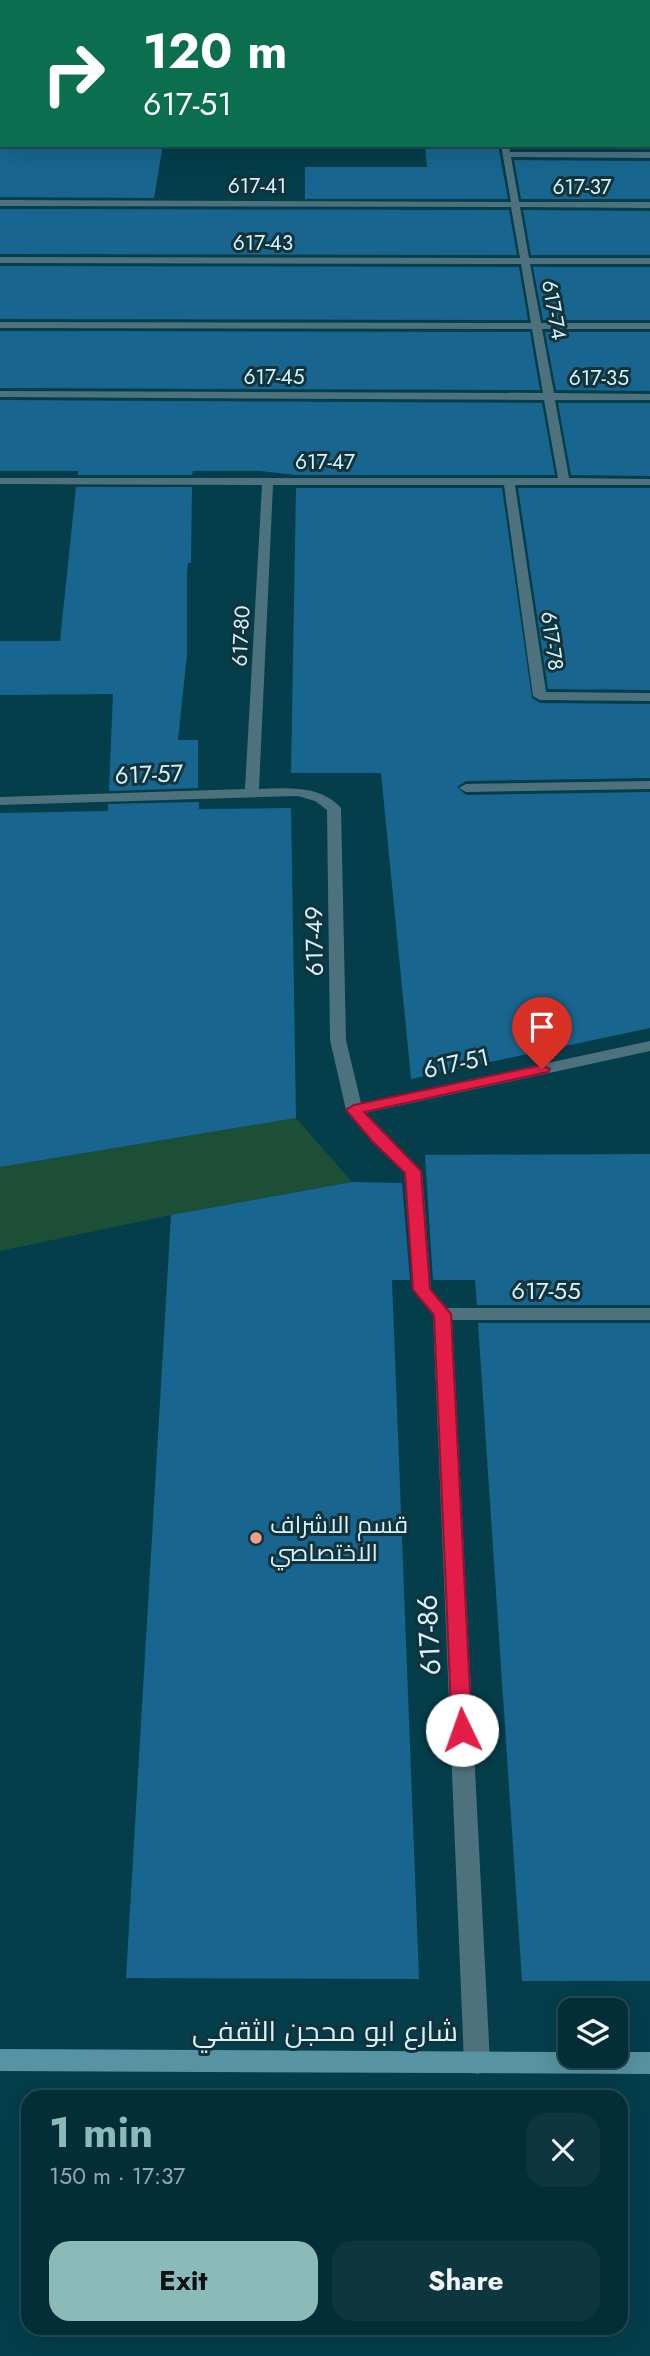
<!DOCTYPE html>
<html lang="en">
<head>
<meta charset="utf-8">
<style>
	:root { --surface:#032e38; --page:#0d3640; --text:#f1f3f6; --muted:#97a8ae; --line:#244a53; --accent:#8bbbb9 }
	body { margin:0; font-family:Jost,Cairo,sans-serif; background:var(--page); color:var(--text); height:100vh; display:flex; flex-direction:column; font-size:26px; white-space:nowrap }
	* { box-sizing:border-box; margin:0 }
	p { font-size:23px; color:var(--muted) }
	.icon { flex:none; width:38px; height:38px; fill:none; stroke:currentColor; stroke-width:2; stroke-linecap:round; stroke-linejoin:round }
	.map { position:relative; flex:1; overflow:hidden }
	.details { position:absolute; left:21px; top:2090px; width:607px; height:245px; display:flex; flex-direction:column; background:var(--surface); border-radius:21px; box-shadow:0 7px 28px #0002,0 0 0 2px var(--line) }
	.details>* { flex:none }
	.hud { position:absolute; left:0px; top:0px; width:651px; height:147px; box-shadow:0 7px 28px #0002,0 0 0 2px var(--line); background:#0b6e4f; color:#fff; overflow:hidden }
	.controls { position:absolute; left:558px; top:1998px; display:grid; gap:14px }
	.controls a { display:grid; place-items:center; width:70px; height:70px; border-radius:14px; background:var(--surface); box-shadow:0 7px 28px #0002,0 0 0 2px var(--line); font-size:35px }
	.pin { position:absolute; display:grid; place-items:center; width:60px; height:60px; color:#fff; margin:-72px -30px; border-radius:50% 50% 50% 0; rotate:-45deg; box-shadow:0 0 7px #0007 }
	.pin .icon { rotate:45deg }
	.me { position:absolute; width:77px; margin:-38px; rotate:357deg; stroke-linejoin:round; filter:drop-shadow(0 0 5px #0008) }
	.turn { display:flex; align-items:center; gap:24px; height:147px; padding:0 28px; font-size:32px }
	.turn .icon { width:91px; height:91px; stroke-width:2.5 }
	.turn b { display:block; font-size:49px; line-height:60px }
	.round { display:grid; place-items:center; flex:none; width:74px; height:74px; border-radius:21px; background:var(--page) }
	.overview { display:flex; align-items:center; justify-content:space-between; height:119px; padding:0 28px }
	h1 { font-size:42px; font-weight:700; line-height:52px; color:var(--accent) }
	.cta { display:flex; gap:14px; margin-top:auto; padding:14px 28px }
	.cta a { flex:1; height:80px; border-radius:21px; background:var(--accent); color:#111; font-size:28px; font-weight:700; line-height:80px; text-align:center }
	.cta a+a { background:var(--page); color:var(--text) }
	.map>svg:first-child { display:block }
	.green { fill:#1d4f36 }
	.building { fill:#18668f }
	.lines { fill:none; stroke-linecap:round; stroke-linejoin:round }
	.street { fill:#4e727d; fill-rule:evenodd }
	.secondary { fill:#5793a3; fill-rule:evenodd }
	.primary { fill:#5dabc1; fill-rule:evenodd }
	.route { fill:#e11d48; stroke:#92132f; stroke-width:2 }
	.poi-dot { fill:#f39f84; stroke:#13323a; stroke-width:2.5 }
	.labels { text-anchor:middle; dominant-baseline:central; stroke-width:6; stroke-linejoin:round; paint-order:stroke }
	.far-street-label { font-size:21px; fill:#d1f4ff; stroke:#13323a }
	.street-label { font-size:24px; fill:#d1f4ff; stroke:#13323a }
	.poi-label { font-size:24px; fill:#d1f4ff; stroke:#13323a; text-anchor:start }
	.near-street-label { font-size:28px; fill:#d1f4ff; stroke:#13323a }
</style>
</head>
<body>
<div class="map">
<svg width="650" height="2356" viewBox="0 0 650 2356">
	<rect width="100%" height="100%" fill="#043e4b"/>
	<!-- green -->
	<path class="green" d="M296,1118L352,1182L171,1215L0,1251V1167Z"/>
	<!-- building -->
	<path class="building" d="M0,145H163L154,198L0,197Z
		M425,145H498L508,199H305V167H427Z
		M512,145H650V149H512Z
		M514,160L650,161V199H521Z
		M0,209L509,210L517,255L0,254Z
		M523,210L650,211V255H531Z
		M0,266L519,267L528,320L0,319Z
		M533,267H650V320H543Z
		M0,331L530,332L540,390L0,388Z
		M545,332H650V391L556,390Z
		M0,400L542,403L555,475H296L260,471H193L192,475H78V471H0Z
		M558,403H650V476L571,475Z
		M76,487H192L191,563H188L187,573V654L178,740H198V788L109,791L113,694L0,695V641H60Z
		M296,488H502L532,698L540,703L650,704V778L466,781L457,787L466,795L650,792V1028L411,1079L381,773H291Z
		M518,488H650V690L548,689Z
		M199,802V809L291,808L296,1118L0,1167V813L108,811V804Z
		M650,1154V1305H477L475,1280H433L425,1155Z
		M352,1182L402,1183L410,1280H392L419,1979L126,1978L171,1215Z
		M478,1323H650V1981H522Z"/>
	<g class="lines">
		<!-- street -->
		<path class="street" d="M649,67H650V71H649Z
			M649,108H650V112H649Z
			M501,145H509L510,152H650V158L511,157L519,202H650V208L520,207L529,258H650V264H530L541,323H650V329H542L554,393L650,394V400H555L569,478L650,479V485H515L546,692L650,693V701L540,700L533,696L504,485H273L259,789C288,788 320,785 341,808L346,1040L361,1103L650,1041V1051L365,1113L422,1171L431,1289L447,1308H650V1320H452L490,2063L486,2071L477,2074L468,2071L464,2063L433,1315L413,1290L404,1172L371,1141L346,1110L330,1040L327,810L315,801L298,796L0,805V797L245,789L262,485L0,484V478H558L544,400L0,397V391L543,393L532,329L0,328V322L531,323L521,264L0,263V257L520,258L511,207L0,206V200L511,202Z
			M650,781V789L466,792L459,788L466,784Z"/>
		<!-- secondary -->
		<path class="secondary" d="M0,2049L570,2052V2056H616V2052H650V2074L0,2071Z"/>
		<!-- primary -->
		<path class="primary" d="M495,0H650V3L497,2Z
			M0,9H2V13H0Z"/>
	</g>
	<!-- route -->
	<path class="route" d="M542,1065L550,1069L548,1072L364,1112L421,1171L430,1289L451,1314L472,1730L469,1736L462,1738L455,1736L452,1730L434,1315L413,1290L405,1173L372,1141L346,1110L354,1105Z"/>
	<!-- markers -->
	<circle class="poi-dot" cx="256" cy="1538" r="7"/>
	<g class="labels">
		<!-- far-street labels -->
		<g class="far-street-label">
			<text x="257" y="186">617-41</text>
			<text x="582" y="187">617-37</text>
			<text x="263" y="243">617-43</text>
			<text transform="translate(554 310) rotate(80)">617-74</text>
			<text x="274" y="377">617-45</text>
			<text x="599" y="378">617-35</text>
			<text x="325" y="462">617-47</text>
			<text transform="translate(241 636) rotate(-87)">617-80</text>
			<text transform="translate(552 641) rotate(82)">617-78</text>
		</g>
		<!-- street labels -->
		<g class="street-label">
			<text transform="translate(149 774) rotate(-2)">617-57</text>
			<text transform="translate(314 941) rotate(-91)">617-49</text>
			<text transform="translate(456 1063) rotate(-12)">617-51</text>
			<text x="546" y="1290">617-55</text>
		</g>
		<!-- poi labels -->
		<g class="poi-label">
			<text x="270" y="1524">قسم الاشراف<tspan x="270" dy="28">الاختصاصي</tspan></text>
		</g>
		<!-- near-street labels -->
		<g class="near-street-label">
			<text transform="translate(429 1635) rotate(-93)">617-86</text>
			<text x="325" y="2031">شارع ابو محجن الثقفي</text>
		</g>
	</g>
</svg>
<div class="controls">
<a><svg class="icon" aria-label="layers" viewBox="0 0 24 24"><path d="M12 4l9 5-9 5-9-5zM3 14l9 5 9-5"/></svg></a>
</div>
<div class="pin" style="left:542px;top:1069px;background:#d93025"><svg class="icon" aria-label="arrive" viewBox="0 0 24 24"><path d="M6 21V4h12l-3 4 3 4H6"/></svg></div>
<svg class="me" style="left:462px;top:1730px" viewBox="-20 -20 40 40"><circle r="19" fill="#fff"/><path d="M0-13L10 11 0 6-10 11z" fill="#e11d48"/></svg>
<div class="hud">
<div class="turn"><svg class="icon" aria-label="right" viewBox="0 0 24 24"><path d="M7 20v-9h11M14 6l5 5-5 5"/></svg><div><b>120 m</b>617-51</div></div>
</div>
<section class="details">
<div class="overview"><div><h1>1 min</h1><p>150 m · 17:37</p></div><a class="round"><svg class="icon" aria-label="close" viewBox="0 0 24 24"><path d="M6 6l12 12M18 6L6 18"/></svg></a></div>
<div class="cta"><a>Exit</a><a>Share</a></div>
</section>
</div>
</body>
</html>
